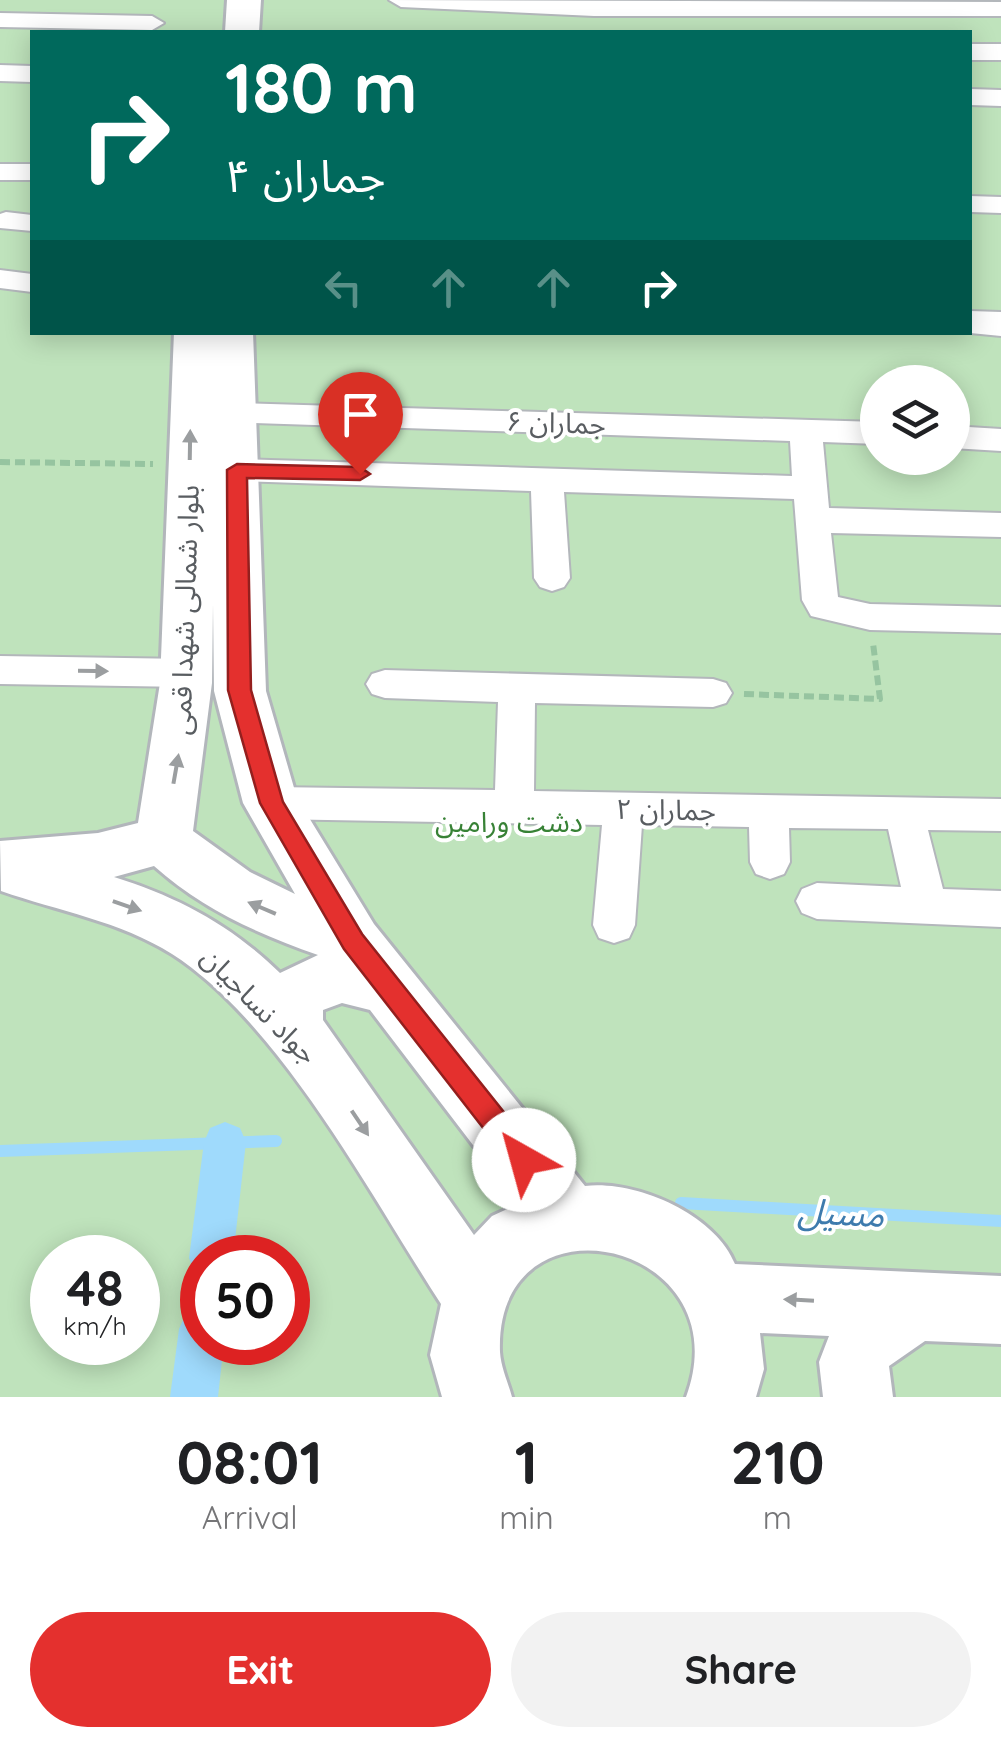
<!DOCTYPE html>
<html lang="en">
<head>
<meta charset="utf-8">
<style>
	:root { --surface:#fff; --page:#f2f2f2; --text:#202124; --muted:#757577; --accent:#e4302e }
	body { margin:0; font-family:Quicksand,"Noto Sans Arabic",sans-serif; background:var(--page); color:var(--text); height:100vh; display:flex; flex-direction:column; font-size:38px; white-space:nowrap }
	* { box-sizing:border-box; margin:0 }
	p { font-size:32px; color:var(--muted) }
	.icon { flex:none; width:55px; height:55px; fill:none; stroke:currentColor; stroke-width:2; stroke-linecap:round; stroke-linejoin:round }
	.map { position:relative; height:1397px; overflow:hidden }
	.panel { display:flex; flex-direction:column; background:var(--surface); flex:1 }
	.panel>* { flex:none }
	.guide { position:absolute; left:30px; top:30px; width:942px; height:305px; border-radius:0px; box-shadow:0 5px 25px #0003; background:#00695c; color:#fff; overflow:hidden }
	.tools { position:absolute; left:860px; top:365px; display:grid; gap:20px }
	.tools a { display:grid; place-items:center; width:110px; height:110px; border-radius:50%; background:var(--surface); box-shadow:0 5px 25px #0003; font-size:50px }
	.speed { position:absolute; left:30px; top:1235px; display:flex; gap:20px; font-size:50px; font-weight:700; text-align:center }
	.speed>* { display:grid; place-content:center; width:130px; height:130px; border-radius:50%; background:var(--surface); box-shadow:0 5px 25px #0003; line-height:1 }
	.speed small { font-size:25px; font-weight:400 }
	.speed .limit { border:15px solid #d22; background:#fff; color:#111 }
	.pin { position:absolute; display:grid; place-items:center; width:85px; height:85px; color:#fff; margin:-102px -42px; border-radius:50% 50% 50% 0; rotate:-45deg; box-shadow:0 0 10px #0007 }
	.pin .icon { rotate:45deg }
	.me { position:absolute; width:110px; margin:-55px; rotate:322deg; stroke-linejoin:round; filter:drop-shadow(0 0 8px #0008) }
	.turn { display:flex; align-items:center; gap:35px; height:210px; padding:0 30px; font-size:45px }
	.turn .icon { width:130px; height:130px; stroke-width:2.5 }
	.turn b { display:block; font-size:70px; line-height:85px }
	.lanes { display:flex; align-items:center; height:95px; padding:0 30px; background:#0003; justify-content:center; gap:50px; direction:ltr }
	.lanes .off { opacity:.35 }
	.eta { display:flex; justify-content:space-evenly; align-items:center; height:170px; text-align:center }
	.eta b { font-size:60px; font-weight:800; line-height:70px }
	.button { display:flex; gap:20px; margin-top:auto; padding:20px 30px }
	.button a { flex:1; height:115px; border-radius:60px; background:var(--accent); color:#fff; font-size:40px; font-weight:800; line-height:115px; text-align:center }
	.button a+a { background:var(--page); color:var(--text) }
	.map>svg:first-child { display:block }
	.green { fill:#bfe3bc; fill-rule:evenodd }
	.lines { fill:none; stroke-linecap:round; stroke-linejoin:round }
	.stream { stroke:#9fdafc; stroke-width:12 }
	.canal { fill:#9fdafc; fill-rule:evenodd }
	.minor-casing { stroke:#b3b7bb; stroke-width:4 }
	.tertiary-casing { stroke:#b3b7bb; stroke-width:4 }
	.secondary-casing { stroke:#b2b6bb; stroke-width:6 }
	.path { stroke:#96c4a0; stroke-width:6; stroke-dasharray:10 5; stroke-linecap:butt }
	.minor { fill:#fff; fill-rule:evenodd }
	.tertiary { fill:#fff; fill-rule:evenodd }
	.secondary { fill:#fff; fill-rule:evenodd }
	.oneway { fill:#9b9ea0 }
	.route { fill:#e4302e; stroke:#941f1e; stroke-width:2.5 }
	.labels { text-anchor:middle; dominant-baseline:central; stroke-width:8; stroke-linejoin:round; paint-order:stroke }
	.street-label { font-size:28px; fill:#595d61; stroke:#fff }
	.park-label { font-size:28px; fill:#388236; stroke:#fff }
	.near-water-label { font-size:35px; font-style:italic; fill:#3e7bad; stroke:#fff }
</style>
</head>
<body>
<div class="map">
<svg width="1001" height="1397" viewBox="0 0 1001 1397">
	<rect width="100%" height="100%" fill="#ece8e0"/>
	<!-- green -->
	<path class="green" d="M0,0H1001V1397H0ZM32,32H970V332H32ZM878,382H952V458H878ZM52,1258H138V1342H52ZM202,1258H288V1342H202Z"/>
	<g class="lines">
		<!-- stream -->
		<path class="stream" d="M0,1151L276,1141
			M681,1203L1001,1221"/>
		<!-- canal -->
		<path class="canal" d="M225,1122L240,1128L246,1142L233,1258H202V1277L195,1274L189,1258L204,1142L210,1128Z
			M202,1306V1342H224L218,1397H170L179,1329L186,1313Z"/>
		<defs>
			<path id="minor" d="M389,0L1001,2V16H594L401,7Z
				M0,13L152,16L164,23L152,30L0,27Z
				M970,44H1001V60H970Z
				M0,65L32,66V82L0,81Z
				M970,89L1001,90V106L970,105Z
				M0,164H32V180H0Z
				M970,196L1001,197V213L970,212Z
				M6,212L32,215V231L0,228V214Z
				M0,270L32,274V292L0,288Z
				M234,403L878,422V444L823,442L829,508L1001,513V537L831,533L838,597L870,604L1001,607V633L870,630L811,616L802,600L794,499L564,492L570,578L564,587L552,591L540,587L534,578L531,491L237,481L225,478L220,470L225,462L237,459L792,476L790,441L223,422L218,414L223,406Z
				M952,426L1001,429V451L952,448Z
				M0,656L187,659L200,663L206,673L200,683L187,687L0,684Z
				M385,670L713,679L726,683L732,693L726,703L713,707L535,703L534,791L1001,799V831L928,830L943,889L1001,891V927L817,919L802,913L796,901L802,889L817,883L901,887L888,829L789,828L790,862L784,874L770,879L756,874L750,862L749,827L642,825L635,925L629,938L614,943L599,938L593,925L602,825L271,819L257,814L251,803L257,792L271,787L495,790L498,702L385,698L372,694L366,684L372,674Z"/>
			<path id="tertiary" d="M970,311L1001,312V336L960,332H970Z"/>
			<path id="secondary" d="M227,0H261L259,32H225Z
				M174,332H253L266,691L297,798L374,924L585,1186C636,1180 715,1214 735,1264L1001,1276V1344L925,1341L889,1366L893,1397H823L819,1362L829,1336L760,1333L764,1369L756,1397H686C744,1240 494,1186 500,1352C501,1368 508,1382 512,1397H442L430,1355L441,1304C371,1196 280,1023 172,954C120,921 58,911 1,891L0,841L98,833L138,823L160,683ZM213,604L214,691L243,803L295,894L250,872L193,831L212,683ZM154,866C202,909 258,934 318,955L280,973C231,925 178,897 114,877ZM342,1003L370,1010L518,1204L492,1216L474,1235L323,1020V1010Z"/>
		</defs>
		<!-- minor casing -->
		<use href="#minor" class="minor-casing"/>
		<!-- tertiary casing -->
		<use href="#tertiary" class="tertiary-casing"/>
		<!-- secondary casing -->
		<use href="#secondary" class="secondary-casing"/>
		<!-- path -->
		<path class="path" d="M0,462L153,464
			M744,694L880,699L873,643"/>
		<!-- minor -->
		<use href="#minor" class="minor"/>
		<!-- tertiary -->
		<use href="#tertiary" class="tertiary"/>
		<!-- secondary -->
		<use href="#secondary" class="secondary"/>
	</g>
	<!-- one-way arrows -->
	<defs><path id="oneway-solid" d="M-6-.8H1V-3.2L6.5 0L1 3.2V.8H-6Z" transform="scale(2.5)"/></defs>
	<g class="oneway">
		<use href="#oneway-solid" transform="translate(190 445) rotate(-89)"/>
		<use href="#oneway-solid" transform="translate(93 671) rotate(1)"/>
		<use href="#oneway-solid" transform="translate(176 769) rotate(-80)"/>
		<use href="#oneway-solid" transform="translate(127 906) rotate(19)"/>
		<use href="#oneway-solid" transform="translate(262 908) rotate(-157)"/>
		<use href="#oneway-solid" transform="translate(360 1123) rotate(56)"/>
		<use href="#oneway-solid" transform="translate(799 1300) rotate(-177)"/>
	</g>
	<!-- route -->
	<path class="route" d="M237,464L360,467L370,474L360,480L247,478L251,690L283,802L362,934L534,1150L538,1160L534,1169L524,1173L515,1169L344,949L260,803L228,690L227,470Z"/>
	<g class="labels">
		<!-- street labels -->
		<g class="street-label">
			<text transform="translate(556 422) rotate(2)">جماران ۶</text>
			<text transform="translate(184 610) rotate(-88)">بلوار شمالی شهدا قمی</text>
			<text transform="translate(666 809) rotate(1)">جماران ۲</text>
			<text transform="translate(260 1005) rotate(45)">جواد نساجیان</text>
		</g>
		<!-- park labels -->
		<g class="park-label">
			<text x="509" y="821">دشت ورامین</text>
		</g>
		<!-- near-water labels -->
		<g class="near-water-label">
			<text transform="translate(841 1212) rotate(3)">مسیل</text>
		</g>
	</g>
</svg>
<div class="tools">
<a><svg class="icon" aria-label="layers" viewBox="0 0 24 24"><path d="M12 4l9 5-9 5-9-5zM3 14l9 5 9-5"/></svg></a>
</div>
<div class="speed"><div>48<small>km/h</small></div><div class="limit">50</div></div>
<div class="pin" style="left:360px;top:474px;background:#d93025"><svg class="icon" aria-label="arrive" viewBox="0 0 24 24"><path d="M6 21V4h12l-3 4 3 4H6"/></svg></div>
<svg class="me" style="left:524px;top:1160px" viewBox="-20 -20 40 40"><circle r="19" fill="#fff"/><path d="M0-13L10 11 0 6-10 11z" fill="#e4302e"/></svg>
<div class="guide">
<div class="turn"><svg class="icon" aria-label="right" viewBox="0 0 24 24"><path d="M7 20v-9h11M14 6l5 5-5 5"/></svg><div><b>180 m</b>جماران ۴</div></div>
<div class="lanes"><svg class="icon off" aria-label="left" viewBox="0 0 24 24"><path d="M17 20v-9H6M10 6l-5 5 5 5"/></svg><svg class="icon off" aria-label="ahead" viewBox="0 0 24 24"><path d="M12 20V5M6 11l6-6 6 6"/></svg><svg class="icon off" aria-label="ahead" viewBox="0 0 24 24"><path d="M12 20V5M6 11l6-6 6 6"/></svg><svg class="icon" aria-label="right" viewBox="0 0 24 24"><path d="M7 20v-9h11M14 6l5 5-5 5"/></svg></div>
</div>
</div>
<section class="panel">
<div class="eta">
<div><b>08:01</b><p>Arrival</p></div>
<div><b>1</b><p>min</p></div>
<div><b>210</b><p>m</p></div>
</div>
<div class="button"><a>Exit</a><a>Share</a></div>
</section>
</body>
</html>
